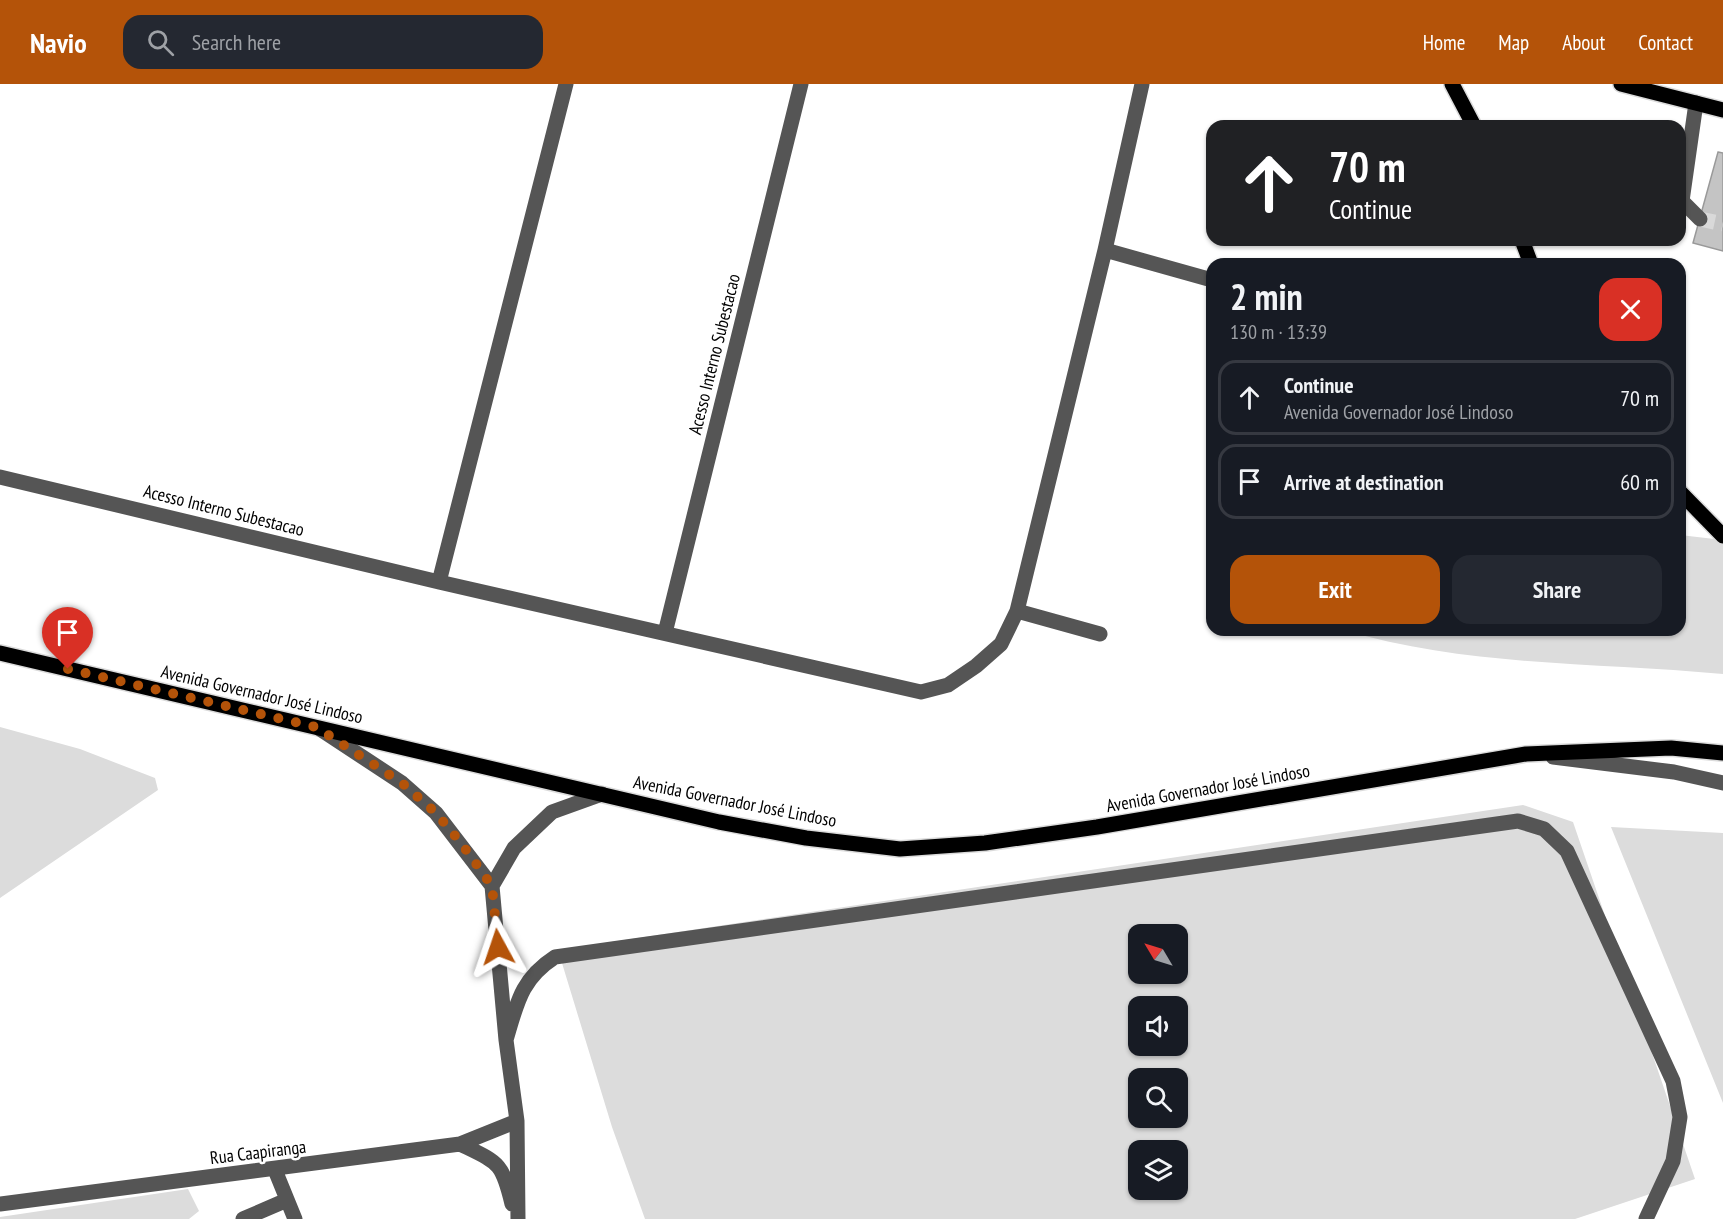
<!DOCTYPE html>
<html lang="en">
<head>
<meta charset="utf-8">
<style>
	:root { --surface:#171b24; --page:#242831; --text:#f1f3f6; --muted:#9ea1a6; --line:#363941; --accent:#b45309 }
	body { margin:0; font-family:"PT Sans Narrow",sans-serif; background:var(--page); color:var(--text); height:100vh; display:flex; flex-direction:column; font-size:22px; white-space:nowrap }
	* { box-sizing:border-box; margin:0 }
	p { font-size:20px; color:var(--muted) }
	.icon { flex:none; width:33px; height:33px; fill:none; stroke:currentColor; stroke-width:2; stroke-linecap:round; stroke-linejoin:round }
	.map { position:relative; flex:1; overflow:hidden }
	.drawer { position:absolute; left:1206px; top:174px; width:480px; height:378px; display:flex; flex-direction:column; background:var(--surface); border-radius:18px; box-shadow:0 2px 4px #0004 }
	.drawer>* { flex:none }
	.top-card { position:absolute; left:1206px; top:36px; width:480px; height:126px; border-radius:18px; box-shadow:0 2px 4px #0004; background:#202124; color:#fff; overflow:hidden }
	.needle { width:39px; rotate:308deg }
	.tools { position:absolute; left:1128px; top:840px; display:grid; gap:12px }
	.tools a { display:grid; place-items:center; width:60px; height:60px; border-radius:12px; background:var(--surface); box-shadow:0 2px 4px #0004; font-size:30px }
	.pin { position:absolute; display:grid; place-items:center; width:51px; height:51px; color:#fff; margin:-62px -26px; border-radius:50% 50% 50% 0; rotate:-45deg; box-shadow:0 0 6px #0007 }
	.pin .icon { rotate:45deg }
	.me { position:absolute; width:66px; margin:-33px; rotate:355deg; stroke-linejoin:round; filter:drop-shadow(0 0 4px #0008) }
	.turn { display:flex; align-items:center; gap:21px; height:126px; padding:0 24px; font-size:27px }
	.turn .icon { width:78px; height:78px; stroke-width:2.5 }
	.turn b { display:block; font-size:42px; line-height:51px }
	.round { display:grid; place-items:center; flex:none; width:63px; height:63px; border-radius:18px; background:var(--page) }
	.overview { display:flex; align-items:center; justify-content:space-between; height:102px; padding:0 24px }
	h1 { font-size:36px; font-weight:700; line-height:45px }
	.cta { display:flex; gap:12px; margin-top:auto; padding:12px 24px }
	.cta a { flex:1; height:69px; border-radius:18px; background:var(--accent); color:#fff; font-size:24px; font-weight:700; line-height:69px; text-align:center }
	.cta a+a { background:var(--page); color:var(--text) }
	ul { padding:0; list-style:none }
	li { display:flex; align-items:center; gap:18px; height:75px; margin:0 12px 9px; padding:0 12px; border:3px solid var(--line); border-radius:18px }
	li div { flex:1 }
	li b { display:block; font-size:22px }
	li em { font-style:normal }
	header { display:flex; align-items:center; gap:36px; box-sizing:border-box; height:84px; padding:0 30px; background:var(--accent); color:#fff }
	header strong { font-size:28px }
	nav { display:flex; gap:33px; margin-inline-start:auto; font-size:21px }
	.search { width:420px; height:54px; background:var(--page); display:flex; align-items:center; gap:15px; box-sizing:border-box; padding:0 21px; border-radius:18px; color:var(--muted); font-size:22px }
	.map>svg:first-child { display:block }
	.green { fill:#dcdcdc; fill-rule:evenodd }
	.building { fill:#c4c4c4; stroke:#999; stroke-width:1.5 }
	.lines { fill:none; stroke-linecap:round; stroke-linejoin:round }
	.minor-tunnel { stroke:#d9d9d9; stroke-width:15; stroke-dasharray:15 8; stroke-linecap:butt }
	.major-casing { stroke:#dbdbdb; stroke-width:18 }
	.minor { stroke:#555; stroke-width:15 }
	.major { stroke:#000; stroke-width:15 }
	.route { stroke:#b45309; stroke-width:10; stroke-dasharray:0 18 }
	.labels { text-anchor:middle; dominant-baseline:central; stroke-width:5; stroke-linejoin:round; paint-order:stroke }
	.street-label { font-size:18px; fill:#000; stroke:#fff }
</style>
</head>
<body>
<header>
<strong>Navio</strong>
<div class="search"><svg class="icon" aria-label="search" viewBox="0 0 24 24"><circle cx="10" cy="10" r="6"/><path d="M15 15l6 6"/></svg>Search here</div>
<nav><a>Home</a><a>Map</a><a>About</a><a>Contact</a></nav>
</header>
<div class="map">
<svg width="1723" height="1135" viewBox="0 0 1723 1135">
	<rect width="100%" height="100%" fill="#fff"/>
	<!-- green -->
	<path class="green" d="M1680,451L1723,456V590C1597,578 1467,583 1344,546H1680Z
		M0,643L80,665L155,694L158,706L0,814Z
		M1523,721L1573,738L1695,1095L1575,1135H645L612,1043L558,866ZM1138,850H1178V890H1138ZM1138,922H1178V962H1138ZM1138,994H1178V1034H1138ZM1138,1066H1178V1106H1138Z
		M1611,743L1723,749V1019Z
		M188,1105L199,1127L189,1135H0V1133Z"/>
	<!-- building -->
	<path class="building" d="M1718,68L1723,69V167L1693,159Z"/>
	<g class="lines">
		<!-- minor-tunnel -->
		<path class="minor-tunnel" d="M1700,135L1723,140"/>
		<defs>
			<path id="major" d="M1452,0L1474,42
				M1621,0L1723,26
				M1522,156L1531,180
				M1680,408L1723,452
				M0,569L719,738L806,754L900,765L985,759L1097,743L1526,670L1671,664L1723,669"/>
		</defs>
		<!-- major casing -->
		<use href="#major" class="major-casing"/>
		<!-- minor -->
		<path class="minor" d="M1696,19L1682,117L1700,135
			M1105,166L1212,196
			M0,393L439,498L921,608L948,601L976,582L1001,560L1017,527L1105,166L1142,0
			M439,498L566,0
			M1017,527L1100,550
			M665,549L801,0
			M320,645L402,699L436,729L492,802L506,956L517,1037L518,1135
			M1553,673L1674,688L1723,699
			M492,802L514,764L552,728L602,710
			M506,956C517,919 521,895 555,873L1518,737L1544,745L1567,767L1673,997L1680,1033L1673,1077L1646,1135
			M460,1060C499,1079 502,1078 512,1120
			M275,1086L295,1135
			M0,1120L460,1060L517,1037
			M243,1135L287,1116"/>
		<!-- major -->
		<use href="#major" class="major"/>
	</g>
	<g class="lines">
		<!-- route -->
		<path class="route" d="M68,585L316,643L402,699L436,729L461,759L492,802L498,863"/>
	</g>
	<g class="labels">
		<!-- street labels -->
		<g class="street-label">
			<text transform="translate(714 270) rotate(-76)">Acesso Interno Subestacao</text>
			<text transform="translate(224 426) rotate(14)">Acesso Interno Subestacao</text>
			<text transform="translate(262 610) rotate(13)">Avenida Governador José Lindoso</text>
			<text transform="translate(1208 704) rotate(-10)">Avenida Governador José Lindoso</text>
			<text transform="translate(735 717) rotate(11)">Avenida Governador José Lindoso</text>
			<text transform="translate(258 1068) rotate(-7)">Rua Caapiranga</text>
		</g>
	</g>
</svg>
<div class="tools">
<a><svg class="needle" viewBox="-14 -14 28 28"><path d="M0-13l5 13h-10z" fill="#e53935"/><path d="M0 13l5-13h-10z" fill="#9ea1a6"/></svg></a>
<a><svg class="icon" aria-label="sound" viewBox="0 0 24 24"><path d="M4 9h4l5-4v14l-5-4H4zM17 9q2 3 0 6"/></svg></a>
<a><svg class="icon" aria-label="search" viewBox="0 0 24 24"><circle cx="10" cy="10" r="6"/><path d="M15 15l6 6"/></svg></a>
<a><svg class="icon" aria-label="layers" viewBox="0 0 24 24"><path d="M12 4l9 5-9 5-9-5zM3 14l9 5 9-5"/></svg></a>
</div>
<div class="pin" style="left:68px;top:585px;background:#d93025"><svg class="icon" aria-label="arrive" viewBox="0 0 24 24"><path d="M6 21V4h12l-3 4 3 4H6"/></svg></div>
<svg class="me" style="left:498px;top:863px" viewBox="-20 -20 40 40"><path d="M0-17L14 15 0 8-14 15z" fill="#b45309" stroke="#fff" stroke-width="4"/></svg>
<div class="top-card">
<div class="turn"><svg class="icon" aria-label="ahead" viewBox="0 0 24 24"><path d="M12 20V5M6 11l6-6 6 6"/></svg><div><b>70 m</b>Continue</div></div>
</div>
<section class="drawer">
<div class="overview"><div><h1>2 min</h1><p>130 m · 13:39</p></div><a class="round" style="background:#d93025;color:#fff"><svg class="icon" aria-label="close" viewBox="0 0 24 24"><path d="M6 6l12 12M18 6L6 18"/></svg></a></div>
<ul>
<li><svg class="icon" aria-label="ahead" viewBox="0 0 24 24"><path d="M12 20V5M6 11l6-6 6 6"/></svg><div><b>Continue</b><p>Avenida Governador José Lindoso</p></div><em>70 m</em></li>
<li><svg class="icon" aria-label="arrive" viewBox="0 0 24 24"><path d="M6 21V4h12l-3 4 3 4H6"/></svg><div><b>Arrive at destination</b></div><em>60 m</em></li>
</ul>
<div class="cta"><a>Exit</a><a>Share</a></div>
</section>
</div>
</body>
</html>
